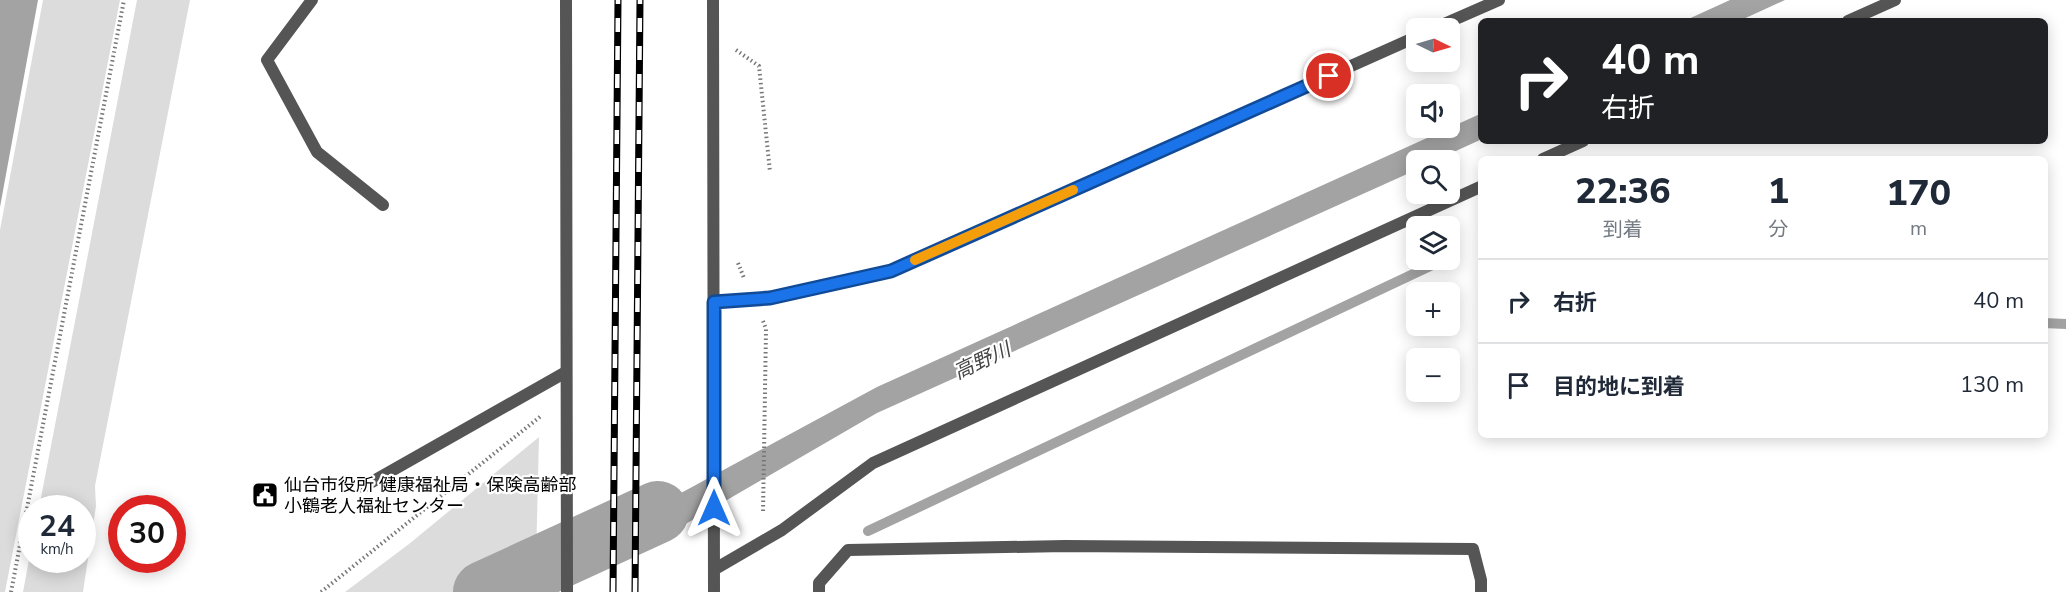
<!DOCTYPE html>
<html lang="ja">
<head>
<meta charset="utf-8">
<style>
	:root { --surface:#fff; --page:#f2f2f3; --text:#1f2937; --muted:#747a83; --line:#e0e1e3 }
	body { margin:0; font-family:"Nunito Sans","Noto Sans JP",sans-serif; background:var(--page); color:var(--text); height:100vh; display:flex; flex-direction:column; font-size:22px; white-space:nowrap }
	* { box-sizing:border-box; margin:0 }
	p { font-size:20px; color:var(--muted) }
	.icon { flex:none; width:33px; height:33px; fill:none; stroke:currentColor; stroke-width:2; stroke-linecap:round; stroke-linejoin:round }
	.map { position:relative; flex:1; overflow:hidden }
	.panel { position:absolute; left:1478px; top:156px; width:570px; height:282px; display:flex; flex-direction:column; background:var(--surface); border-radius:9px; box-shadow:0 3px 15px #0003 }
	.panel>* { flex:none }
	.top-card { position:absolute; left:1478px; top:18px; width:570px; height:126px; border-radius:9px; box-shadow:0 3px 15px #0003; background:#202124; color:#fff; overflow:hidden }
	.needle { width:39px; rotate:95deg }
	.controls { position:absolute; left:1406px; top:18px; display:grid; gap:12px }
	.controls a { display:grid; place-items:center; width:54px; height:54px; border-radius:9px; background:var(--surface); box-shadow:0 3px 15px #0003; font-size:30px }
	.speed { position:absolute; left:18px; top:495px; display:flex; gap:12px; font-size:30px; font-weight:700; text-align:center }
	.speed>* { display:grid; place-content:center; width:78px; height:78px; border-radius:50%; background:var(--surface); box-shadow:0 3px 15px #0003; line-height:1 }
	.speed small { font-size:15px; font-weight:400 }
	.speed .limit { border:9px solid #d22; background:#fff; color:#111 }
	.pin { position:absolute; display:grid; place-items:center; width:51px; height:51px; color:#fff; margin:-26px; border:3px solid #fff; border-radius:50%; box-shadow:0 2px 6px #0007 }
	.me { position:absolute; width:66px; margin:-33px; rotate:0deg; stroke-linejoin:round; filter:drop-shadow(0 0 4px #0008) }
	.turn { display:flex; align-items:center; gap:21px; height:126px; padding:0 24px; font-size:27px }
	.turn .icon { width:78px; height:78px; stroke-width:2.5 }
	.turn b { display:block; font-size:42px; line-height:51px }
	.eta { display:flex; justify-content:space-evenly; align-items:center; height:102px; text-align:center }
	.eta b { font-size:36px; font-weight:800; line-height:42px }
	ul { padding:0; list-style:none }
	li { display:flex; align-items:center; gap:18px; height:84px; padding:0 24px; border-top:2px solid var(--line) }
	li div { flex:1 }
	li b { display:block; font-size:22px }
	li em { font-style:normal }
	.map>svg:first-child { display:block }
	.green { fill:#dcdcdc }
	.water { fill:#a3a3a3 }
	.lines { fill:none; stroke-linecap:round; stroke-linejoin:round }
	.stream { stroke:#a3a3a3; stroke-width:10 }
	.river { stroke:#a3a3a3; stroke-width:62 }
	.path { stroke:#777; stroke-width:4; stroke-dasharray:1.5 3; stroke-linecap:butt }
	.service { stroke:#555; stroke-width:12 }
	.minor { stroke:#555; stroke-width:12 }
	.rail-casing { stroke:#000; stroke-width:7 }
	.rail { stroke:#fff; stroke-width:4.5; stroke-dasharray:14; stroke-linecap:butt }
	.route-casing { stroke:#114b97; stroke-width:15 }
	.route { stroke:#1a73e8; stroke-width:10 }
	.slow { stroke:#f59e0b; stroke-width:10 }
	.labels { text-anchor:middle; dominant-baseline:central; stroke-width:4.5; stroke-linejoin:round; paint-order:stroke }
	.poi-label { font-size:18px; fill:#000; stroke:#fff; text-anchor:start }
	.water-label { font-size:20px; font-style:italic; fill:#444; stroke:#fff }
</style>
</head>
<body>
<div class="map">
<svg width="2066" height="592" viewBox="0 0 2066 592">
	<rect width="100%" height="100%" fill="#fff"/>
	<!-- green -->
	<path class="green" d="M43,0H120L5,592H0V230Z
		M137,0H190L95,486L96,506L83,592H23L31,549L32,560H82V508H39Z
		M539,437L536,561L469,592H345L409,544Z"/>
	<!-- water -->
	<path class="water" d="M0,0H38L0,207Z
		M1730,0H1785L1739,21H1684Z
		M1480,114V140L1436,160H1416V170L877,413L639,551L558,592H498L877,387Z"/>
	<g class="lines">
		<!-- stream -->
		<path class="stream" d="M2044,323L2066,324
			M868,531L1443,260"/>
		<!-- river -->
		<path class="river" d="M484,592L658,512"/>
		<!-- path -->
		<path class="path" d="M736,50L759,66L770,172
			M738,263L744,278
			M763,321L766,329L763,513
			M11,592L124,0
			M321,592L541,416"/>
		<!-- service -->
		<path class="service" d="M312,0L267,60L317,152L383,205
			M363,487L566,372"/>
		<!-- minor -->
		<path class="minor" d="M566,0L567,592
			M713,0L714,592
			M1848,21L1895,0
			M1435,28L1499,0
			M1543,159L1583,141
			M714,302L770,298L891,271L1416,37
			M715,569L782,530L873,463L1480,187
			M819,592V583L848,550L1065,546L1473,549L1481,580V592"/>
		<defs>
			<path id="rail" d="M613,592L618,0
				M635,592L640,0"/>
		</defs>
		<!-- rail casing -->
		<use href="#rail" class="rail-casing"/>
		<!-- rail -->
		<use href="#rail" class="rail"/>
	</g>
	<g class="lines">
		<defs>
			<path id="route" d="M714,508V302L770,298L891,271L1329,76"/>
		</defs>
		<!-- route casing -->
		<use href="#route" class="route-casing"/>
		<!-- route -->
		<use href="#route" class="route"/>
		<!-- slow -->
		<path class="slow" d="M915,260L1073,190"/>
	</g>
	<!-- icons -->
	<defs>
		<symbol id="civic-square" viewBox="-11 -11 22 22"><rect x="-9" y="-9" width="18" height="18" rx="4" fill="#000" stroke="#fff"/><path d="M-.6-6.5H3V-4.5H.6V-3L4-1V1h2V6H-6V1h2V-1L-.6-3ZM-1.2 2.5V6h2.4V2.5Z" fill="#fff"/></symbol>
	</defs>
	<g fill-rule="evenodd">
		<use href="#civic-square" x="250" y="480" width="30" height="30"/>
	</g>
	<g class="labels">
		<!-- poi labels -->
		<g class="poi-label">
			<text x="284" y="485">仙台市役所 健康福祉局・保険高齢部<tspan x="284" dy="21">小鶴老人福祉センター</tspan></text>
		</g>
		<!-- water labels -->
		<g class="water-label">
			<text transform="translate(982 361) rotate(-25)">高野川</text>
		</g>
	</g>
</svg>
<div class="controls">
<a><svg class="needle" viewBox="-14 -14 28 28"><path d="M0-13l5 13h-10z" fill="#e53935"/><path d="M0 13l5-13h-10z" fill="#747a83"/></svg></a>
<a><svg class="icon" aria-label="sound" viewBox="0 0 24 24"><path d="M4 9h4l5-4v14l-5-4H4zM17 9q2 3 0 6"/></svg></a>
<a><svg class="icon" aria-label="search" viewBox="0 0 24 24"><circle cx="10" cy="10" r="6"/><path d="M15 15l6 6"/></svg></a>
<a><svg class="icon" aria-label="layers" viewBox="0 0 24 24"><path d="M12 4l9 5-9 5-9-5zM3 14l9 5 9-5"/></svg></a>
<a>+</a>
<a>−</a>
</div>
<div class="speed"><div>24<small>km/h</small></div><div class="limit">30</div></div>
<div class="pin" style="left:1329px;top:76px;background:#d93025"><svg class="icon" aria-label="arrive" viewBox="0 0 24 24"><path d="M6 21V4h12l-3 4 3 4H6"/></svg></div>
<svg class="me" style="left:714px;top:508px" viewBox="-20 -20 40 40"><path d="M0-17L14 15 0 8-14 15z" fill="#1a73e8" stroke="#fff" stroke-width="4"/></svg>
<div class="top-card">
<div class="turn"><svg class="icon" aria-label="right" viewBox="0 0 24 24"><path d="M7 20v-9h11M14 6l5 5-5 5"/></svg><div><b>40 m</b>右折</div></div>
</div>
<section class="panel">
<div class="eta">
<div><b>22:36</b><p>到着</p></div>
<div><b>1</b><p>分</p></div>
<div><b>170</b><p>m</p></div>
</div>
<ul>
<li><svg class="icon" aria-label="right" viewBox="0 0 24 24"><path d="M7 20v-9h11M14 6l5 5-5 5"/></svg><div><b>右折</b></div><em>40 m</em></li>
<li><svg class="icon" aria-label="arrive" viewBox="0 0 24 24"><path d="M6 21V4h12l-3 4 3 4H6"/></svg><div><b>目的地に到着</b></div><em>130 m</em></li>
</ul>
</section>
</div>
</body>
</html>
